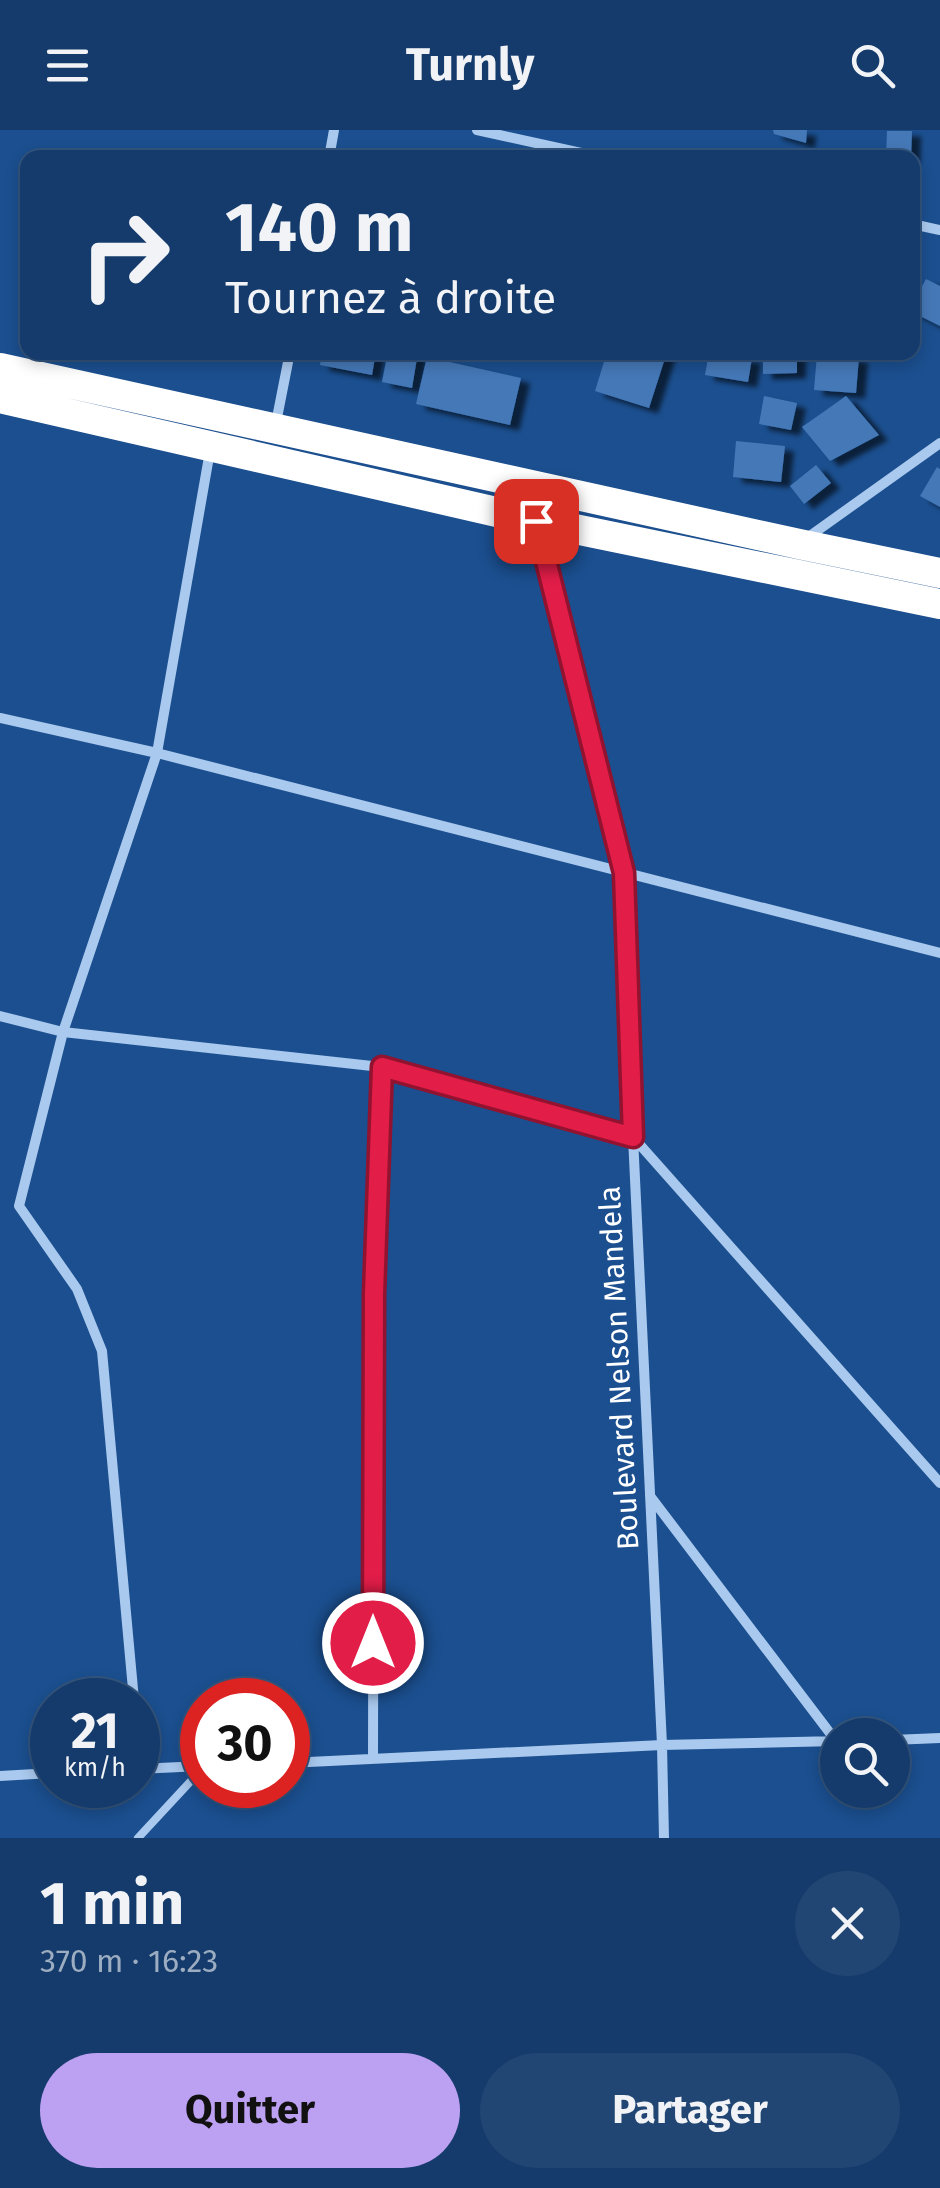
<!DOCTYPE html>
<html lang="fr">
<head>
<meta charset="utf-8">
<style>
	:root { --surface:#143b6b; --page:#214673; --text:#f1f3f6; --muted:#9dadc1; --line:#33557e; --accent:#bca0f2 }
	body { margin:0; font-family:"Fira Sans",sans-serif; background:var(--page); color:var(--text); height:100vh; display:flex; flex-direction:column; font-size:38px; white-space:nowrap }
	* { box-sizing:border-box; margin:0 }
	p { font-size:32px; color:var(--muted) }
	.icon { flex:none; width:55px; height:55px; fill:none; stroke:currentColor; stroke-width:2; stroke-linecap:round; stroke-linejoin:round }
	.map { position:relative; height:1708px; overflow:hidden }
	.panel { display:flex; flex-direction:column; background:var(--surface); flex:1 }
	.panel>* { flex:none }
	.hud { position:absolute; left:20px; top:20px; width:900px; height:210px; border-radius:20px; box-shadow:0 5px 15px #0003,0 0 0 2px var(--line); background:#143b6b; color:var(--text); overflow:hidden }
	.controls { position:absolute; left:820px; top:1588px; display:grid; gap:20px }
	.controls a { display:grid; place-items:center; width:90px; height:90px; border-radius:50%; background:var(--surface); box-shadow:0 5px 15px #0003,0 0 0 2px var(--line); font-size:50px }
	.speed { position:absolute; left:30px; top:1548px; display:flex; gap:20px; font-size:50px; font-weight:700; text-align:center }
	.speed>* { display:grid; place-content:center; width:130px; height:130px; border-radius:50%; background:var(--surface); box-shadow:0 5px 15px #0003,0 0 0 2px var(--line); line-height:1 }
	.speed small { font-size:25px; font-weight:400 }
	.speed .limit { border:15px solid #d22; background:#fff; color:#111 }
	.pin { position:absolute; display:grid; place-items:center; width:85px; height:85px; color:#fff; margin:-42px; border-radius:20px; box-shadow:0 5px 15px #0006 }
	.me { position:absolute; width:110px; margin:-55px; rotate:0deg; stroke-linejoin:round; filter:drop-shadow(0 0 8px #0008) }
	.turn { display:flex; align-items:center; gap:35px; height:210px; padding:0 40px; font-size:45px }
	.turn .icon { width:130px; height:130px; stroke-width:2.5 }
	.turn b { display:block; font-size:70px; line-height:85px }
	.round { display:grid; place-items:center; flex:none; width:105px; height:105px; border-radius:52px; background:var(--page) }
	.headline { display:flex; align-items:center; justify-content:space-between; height:170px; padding:0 40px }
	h1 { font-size:60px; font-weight:700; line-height:75px }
	.cta { display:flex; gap:20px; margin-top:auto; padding:20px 40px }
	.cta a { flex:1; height:115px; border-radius:60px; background:var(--accent); color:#111; font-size:40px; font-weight:700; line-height:115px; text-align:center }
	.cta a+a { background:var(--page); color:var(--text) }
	header { display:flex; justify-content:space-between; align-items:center; height:130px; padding:0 40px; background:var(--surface); font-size:45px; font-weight:700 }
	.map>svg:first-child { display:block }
	.building { fill:#4478b7; filter:url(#shadow) }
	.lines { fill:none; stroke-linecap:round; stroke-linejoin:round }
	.lane { stroke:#a9c9ee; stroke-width:8 }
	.street { stroke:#a9c9ee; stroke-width:10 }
	.highway { stroke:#fff; stroke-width:30 }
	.route-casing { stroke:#92132f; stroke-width:25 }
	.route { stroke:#e11d48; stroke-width:18 }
	.labels { text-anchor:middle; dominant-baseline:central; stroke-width:10; stroke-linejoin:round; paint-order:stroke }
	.street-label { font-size:30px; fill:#fff; stroke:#1b4f8f }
</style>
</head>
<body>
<header><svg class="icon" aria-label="menu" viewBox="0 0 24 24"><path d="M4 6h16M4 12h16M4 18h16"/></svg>Turnly<svg class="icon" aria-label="search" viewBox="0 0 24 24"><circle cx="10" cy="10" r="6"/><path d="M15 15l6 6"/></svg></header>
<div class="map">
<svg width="940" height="1708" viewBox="0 0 940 1708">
	<defs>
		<filter id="shadow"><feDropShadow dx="9" dy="5.5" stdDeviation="2.5" flood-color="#0009"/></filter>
	</defs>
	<rect width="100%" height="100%" fill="#1b4f8f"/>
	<!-- building -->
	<path class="building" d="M773,0H807L806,13L774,4Z
		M887,1H912L911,28H886Z
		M926,149L940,156V196L912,182V175Z
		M322,222H376L372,245L320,235Z
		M388,222H418L412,258L382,252Z
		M607,222H667L649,278L595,261Z
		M709,222L752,228L748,252L705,245Z
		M797,223V243L763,244V224Z
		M817,224L859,227L856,263L814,260Z
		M427,227L521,248L510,295L416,274Z
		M764,266L797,273L791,300L759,294Z
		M846,266L879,305L830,331L802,297Z
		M736,311L785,316L781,352L733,347Z
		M816,335L831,353L804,374L790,356Z
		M937,337L940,339V377L920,366Z"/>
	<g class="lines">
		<!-- lane -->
		<path class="lane" d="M138,1708L202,1639"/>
		<!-- street -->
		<path class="street" d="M477,0L604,28
			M329,28L334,0
			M912,94L940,100
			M275,298L290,222
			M534,361L536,391L624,743L633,1007L662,1615L664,1708
			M807,408L940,313
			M0,588L157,623L940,823
			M0,886L63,902L381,937L633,1007L940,1353
			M650,1366L836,1611
			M134,1570L102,1221L77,1159L19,1076L63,902L157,623L210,321
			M892,1610L940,1608
			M138,1611L140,1639
			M373,1629L374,1164L381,937
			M288,1633L662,1615L838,1611
			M138,1639L202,1636
			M0,1646L52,1643"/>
		<!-- highway -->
		<path class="highway" d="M0,238L799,414L940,443
			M0,268L536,391L940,474"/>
	</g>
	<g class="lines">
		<defs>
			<path id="route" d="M373,1513L374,1164L382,937L633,1007L624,743L536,391"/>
		</defs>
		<!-- route casing -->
		<use href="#route" class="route-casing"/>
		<!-- route -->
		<use href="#route" class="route"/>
	</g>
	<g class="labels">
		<!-- street labels -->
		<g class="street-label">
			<text transform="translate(619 1238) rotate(-93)">Boulevard Nelson Mandela</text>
		</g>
	</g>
</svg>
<div class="controls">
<a><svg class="icon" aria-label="search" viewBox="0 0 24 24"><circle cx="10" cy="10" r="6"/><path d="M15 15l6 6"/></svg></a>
</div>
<div class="speed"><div>21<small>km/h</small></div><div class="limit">30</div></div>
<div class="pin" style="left:536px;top:391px;background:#d93025"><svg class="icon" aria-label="arrive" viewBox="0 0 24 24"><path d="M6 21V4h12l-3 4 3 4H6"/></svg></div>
<svg class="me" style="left:373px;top:1513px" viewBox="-20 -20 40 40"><circle r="17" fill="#e11d48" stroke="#fff" stroke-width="3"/><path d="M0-11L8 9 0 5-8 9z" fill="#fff"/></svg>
<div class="hud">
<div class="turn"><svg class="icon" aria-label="right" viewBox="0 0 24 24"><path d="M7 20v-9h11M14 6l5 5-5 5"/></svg><div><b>140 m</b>Tournez à droite</div></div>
</div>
</div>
<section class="panel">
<div class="headline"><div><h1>1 min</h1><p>370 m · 16:23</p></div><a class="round"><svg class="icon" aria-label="close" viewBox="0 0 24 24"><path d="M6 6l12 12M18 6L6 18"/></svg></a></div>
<div class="cta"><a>Quitter</a><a>Partager</a></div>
</section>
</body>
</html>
